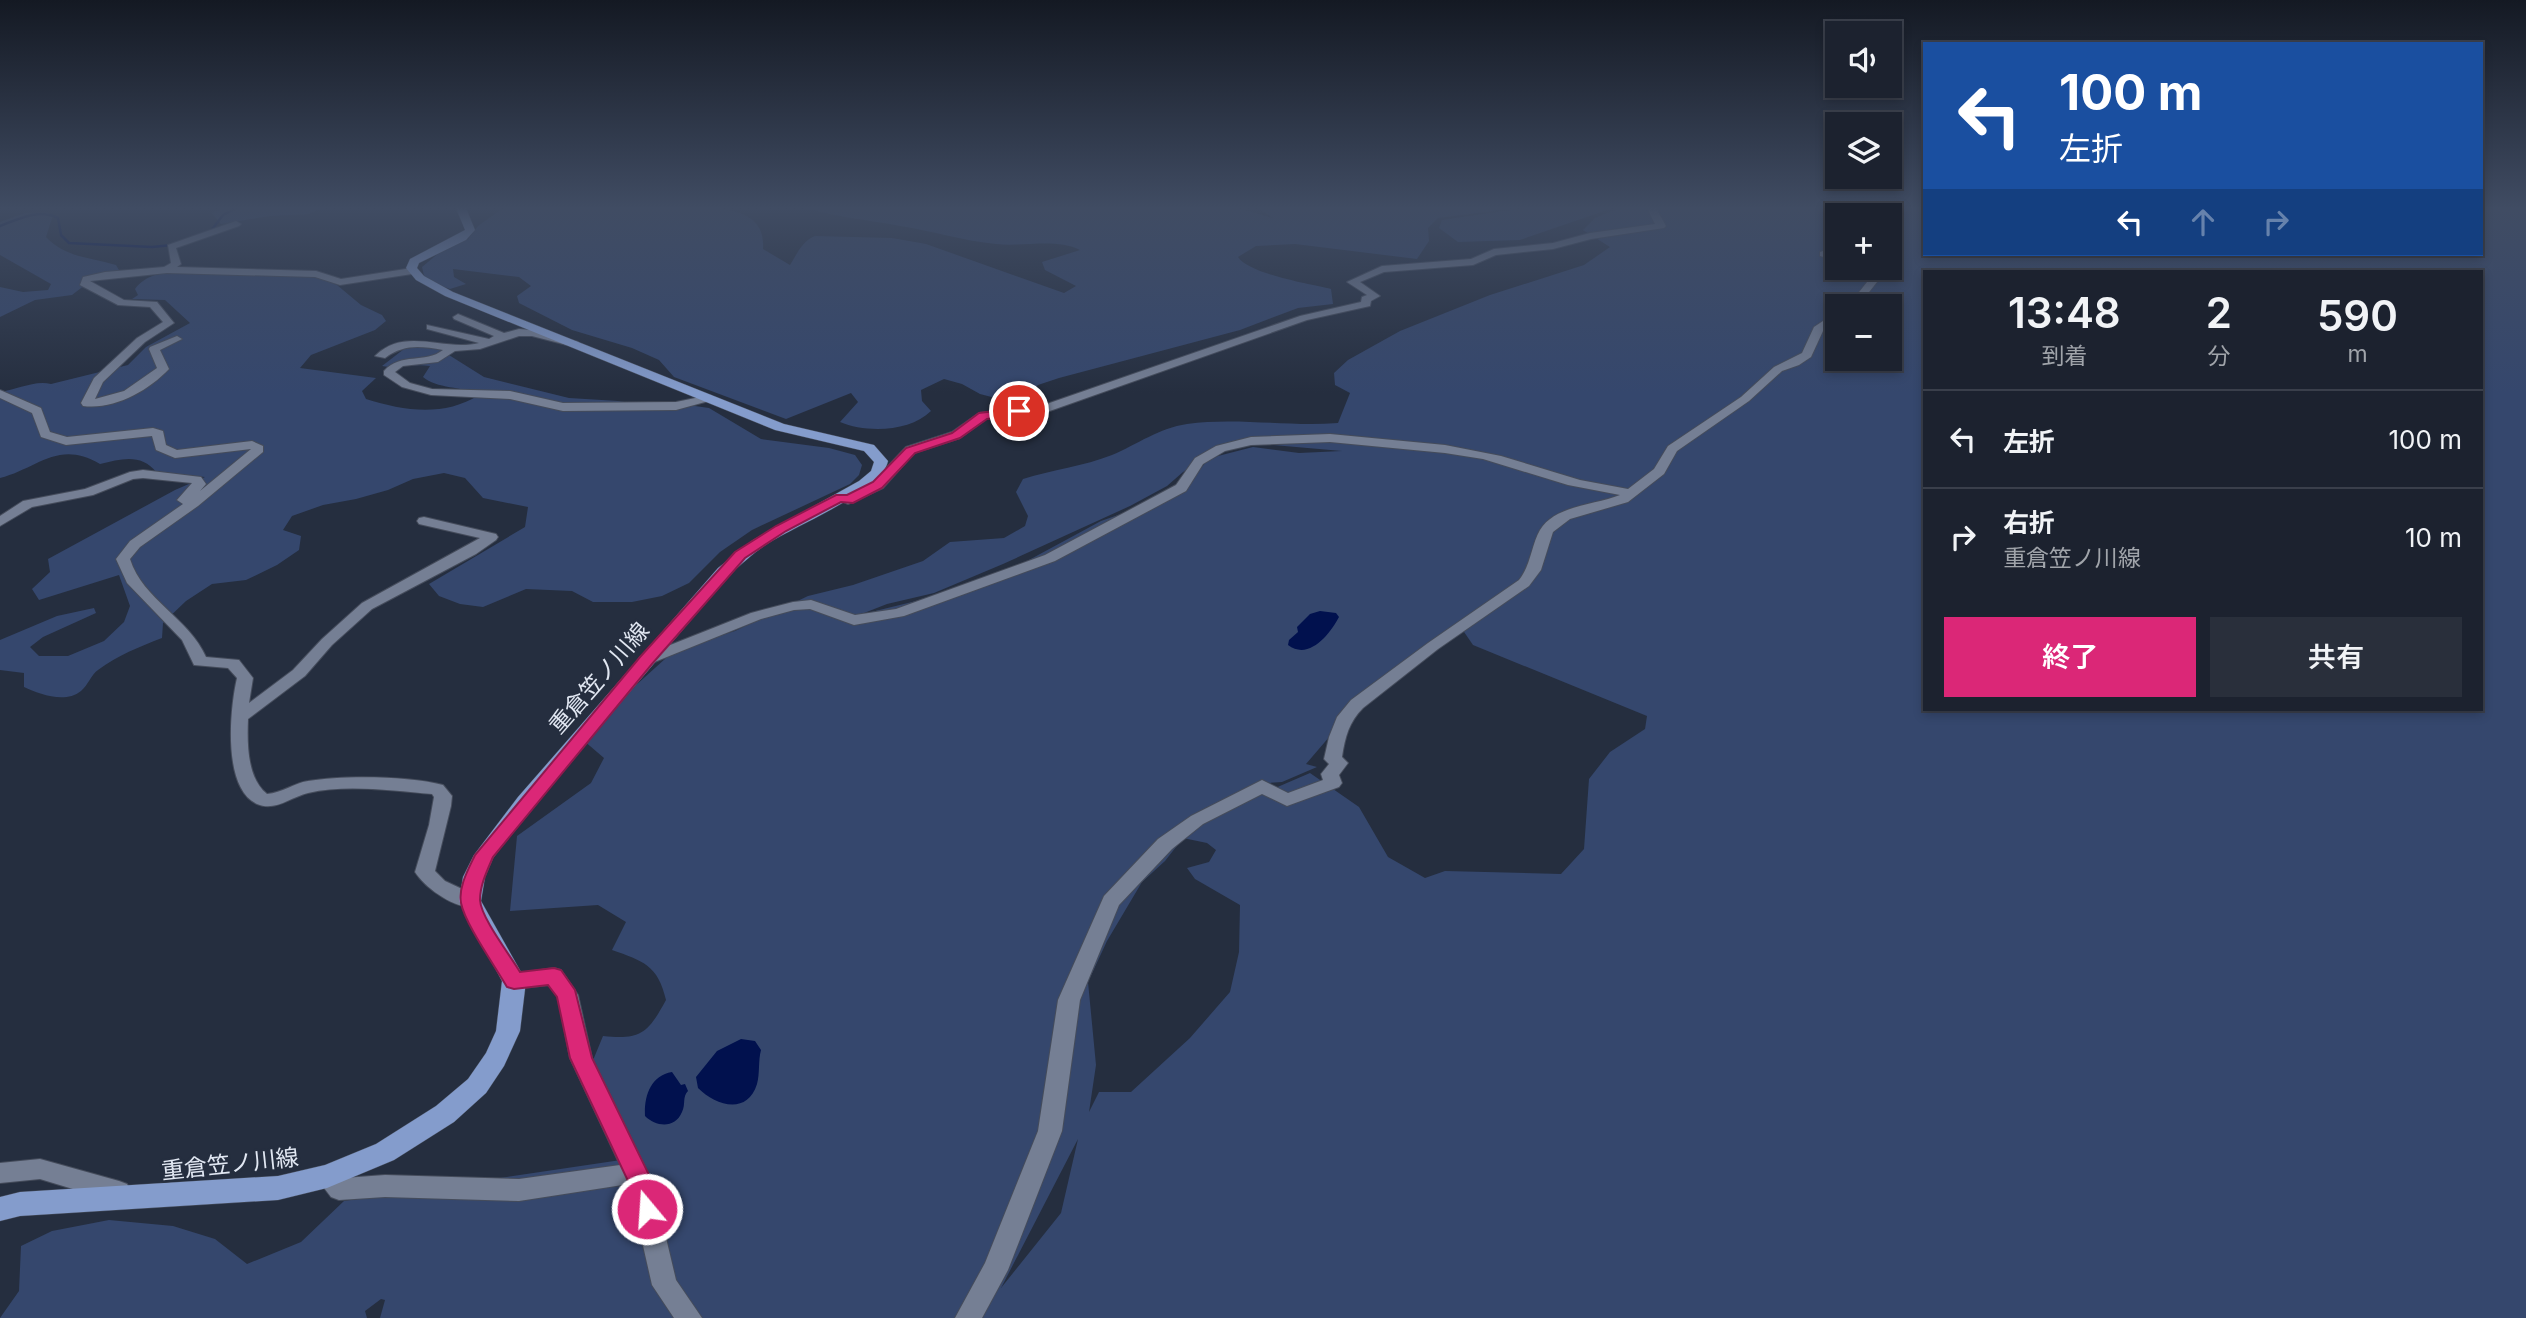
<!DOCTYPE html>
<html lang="ja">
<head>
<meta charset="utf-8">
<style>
	:root { --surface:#1c222f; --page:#292f3b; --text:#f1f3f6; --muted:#a0a4aa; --line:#3a3f4b; --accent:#db2777 }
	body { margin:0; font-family:Inter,"Noto Sans JP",sans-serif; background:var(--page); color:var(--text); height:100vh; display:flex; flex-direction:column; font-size:26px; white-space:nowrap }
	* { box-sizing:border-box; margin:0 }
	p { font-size:23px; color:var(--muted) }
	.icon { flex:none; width:38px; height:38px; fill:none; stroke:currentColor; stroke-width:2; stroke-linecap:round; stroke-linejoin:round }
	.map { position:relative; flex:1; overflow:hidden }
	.side { position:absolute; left:1923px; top:270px; width:560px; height:441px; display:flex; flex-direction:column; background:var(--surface); border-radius:0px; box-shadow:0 4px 10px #0003,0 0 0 2px var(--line) }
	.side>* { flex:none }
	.banner { position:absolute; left:1923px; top:42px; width:560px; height:214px; border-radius:0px; box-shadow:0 4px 10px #0003,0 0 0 2px var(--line); background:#1a4fa0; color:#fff; overflow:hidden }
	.fabs { position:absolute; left:1825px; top:21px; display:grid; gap:14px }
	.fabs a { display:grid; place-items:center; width:77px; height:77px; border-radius:0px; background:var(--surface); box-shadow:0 4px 10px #0003,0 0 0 2px var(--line); font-size:35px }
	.pin { position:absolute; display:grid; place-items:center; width:60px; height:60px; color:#fff; margin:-30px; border:4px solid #fff; border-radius:50%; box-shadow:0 2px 7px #0007 }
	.me { position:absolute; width:77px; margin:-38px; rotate:342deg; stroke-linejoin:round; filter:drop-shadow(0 0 5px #0008) }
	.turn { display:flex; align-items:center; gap:24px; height:147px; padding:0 21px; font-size:32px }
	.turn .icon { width:91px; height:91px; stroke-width:2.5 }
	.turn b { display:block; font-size:49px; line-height:60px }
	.lanes { display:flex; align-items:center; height:66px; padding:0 21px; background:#0003; justify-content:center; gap:35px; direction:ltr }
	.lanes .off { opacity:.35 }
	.eta { display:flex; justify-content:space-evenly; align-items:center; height:119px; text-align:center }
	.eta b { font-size:42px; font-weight:600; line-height:49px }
	.action { display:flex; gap:14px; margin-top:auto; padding:14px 21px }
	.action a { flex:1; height:80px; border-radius:0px; background:var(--accent); color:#fff; font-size:28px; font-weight:600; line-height:80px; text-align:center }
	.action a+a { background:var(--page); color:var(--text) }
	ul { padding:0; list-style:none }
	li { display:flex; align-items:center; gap:21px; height:98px; padding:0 21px; border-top:2px solid var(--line) }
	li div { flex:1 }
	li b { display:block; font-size:26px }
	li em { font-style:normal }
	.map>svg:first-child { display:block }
	.green { fill:#35476d; fill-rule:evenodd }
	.water { fill:#01114e }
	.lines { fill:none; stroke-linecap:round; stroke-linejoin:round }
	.stream { stroke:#01114e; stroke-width:2.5 }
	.minor-casing { stroke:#454c5b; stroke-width:2 }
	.major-casing { stroke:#454c5b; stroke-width:1 }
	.minor { fill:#757f94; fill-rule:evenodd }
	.major { fill:#849ccc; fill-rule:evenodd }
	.route { fill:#db2777; stroke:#8e194d; stroke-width:2 }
	.labels { text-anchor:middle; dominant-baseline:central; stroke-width:5; stroke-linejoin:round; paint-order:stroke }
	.street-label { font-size:23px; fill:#e1e7f2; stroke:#252e3f }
</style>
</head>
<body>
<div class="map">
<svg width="2526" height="1318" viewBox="0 0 2526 1318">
	<rect width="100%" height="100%" fill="#252e3f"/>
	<!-- green -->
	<path class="green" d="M223,208H322L309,214L270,216L221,224L212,213Z
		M503,208H720C746,213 765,220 763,249L790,265C797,254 802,241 815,236L892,238L926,244L1064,293L1076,286L1045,270L1042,262L1080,250C1057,238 1023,247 996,244C964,241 932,231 900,226C868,220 837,217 805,208H1238L1273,218L1258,208H1517L1438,218L1428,228L1429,241L1417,259L1295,244L1256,246L1238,257C1249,274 1310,284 1331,289L1333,304L1298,308L1240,330L1059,378L1038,385L1018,404L980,394L962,384L944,379L921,390L922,401L931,411C910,432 866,433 840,422L858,402L851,393L786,419L674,377L659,360L632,348L572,330L519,303L517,296L531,286L519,277L453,269L454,277L466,284L450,289L425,280L422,267L440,252L468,239L478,226Z
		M1524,208H1613L1520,240L1458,242L1439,228L1442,220Z
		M1619,208H1925V254H2482V208H2526V1318H380L385,1300L381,1299L365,1311L367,1318H0L19,1291L21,1246L52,1231L109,1220L173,1226L215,1239L247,1264L301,1242L344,1201L621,1160L589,1070L603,1036C641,1040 648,1033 666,1000C658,965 643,961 612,950L626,922L598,905L510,911L517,836L591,783L604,758L583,740L593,724L676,649L735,631L808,596L853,585L923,561L950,542L1004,538L1025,526L1028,516L1016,492L1023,479C1052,470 1084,466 1112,455C1138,444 1159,428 1187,424C1236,417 1288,427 1338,423L1350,393L1335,385L1334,373L1348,360L1400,331L1490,295L1584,265L1610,247L1583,230L1595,218ZM1838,215H1890V268H1838ZM1925,271H2482V709H1925ZM1838,306H1890V359H1838ZM1261,444L1342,451L1299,453L1253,447L1218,456L1206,462L1191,480L1138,508L1101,521L1016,567L916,601L859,615L887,604L934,593L1003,564L1130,506L1167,486L1183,472L1205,457L1235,446ZM1462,629L1473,645L1647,716L1645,729L1610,752L1589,779L1584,849L1561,874L1445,871L1425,878L1388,857L1359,807L1310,773L1240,803L1263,783L1282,782L1317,767L1306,764L1336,729ZM1183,838L1207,843L1216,850L1209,862L1187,868L1195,879L1240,905L1239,952L1230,992L1190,1038L1131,1092H1099L1089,1112L1096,1065L1088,982L1107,941L1142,882L1165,861ZM1078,1139L1061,1213L1001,1288Z
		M46,212L53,215L46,237C66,258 90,257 116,265L119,270L94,278L72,295L35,300L0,317V287L23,292L48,290L51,284L0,255V222L25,213Z
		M180,270L315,276L337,285L361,305L382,315L386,321L375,330L311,355L300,368L376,378L362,391L366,399C404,411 444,417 479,395C463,386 436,389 423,377L430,366C413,363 398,369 382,366L404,349L433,345L484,377L569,398L618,401L662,408L688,405L709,408L761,439L829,448L855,455L862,465L859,475L850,484L752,530L720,552L689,583L662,596L632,602H593L572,591L526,589L483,607L460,604L439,596L429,584L525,527L528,507L483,498L465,478L444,473L413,479L388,490L356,499L323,505L292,516L283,530L301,536L299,550L277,565L246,580L212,584L186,601L163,623L162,638C139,647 118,655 98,670C91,675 88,685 81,691C65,704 39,694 24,687V673L0,670V640L57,616L94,608L96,613L43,637L30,647L39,656H68L104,641L124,622L130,606L119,575L39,600L32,589L50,572L48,559L175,490L205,477L157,473C141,453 122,459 100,464C58,439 37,469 0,478V392C17,390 34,380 51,384L128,365L146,347L190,323L165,300L132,299L138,295L135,289C146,274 163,273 180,270Z"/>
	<!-- water -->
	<path class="water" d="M1320,611L1336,613L1339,617C1330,634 1309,661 1288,645L1289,640L1298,632L1297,627L1310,614Z
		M741,1039L755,1041L761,1050C758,1061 760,1074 757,1084C747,1116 715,1105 698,1088L696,1077L717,1051Z
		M672,1072L681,1085L685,1084L688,1091C682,1097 686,1104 682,1112C675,1129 656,1127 645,1116C644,1097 650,1076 672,1072Z"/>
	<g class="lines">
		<!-- stream -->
		<path class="stream" d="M0,226C19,219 39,208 58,218L61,235L69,243L152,247L172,245
			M210,232L223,215L237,208"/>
		<defs>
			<path id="minor" d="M1647,208H1656L1666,226L1664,228L1591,239L1553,249L1496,255L1473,265L1384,272L1360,282L1380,296L1371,301L1370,306L1307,320L1044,413L986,419L960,438L914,453L883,488L848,504L833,497L840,493L847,495L873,482L906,447L952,432L979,413L1038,407L1300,316L1361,302L1362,297L1367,295L1347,282L1382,266L1471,259L1494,249L1553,243L1590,233L1655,224Z
				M236,221L241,224L239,226L176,248L181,264L177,267L316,271L341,279L412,268L417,271L412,274L340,285L315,277L167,273L90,281L124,300L157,302L174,323L145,342L103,382L95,399L124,391L157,368L149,349L150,347L177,336L182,339L160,350L169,369C148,391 114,410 83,406L81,403L94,378L137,338L163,322L150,307L118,305L80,285L83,277L105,272L164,267L171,263L168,245Z
				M1823,251L1838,255V261L1820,256V252Z
				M1868,268H1881L1885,271L1878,274L1881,277L1858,306H1848L1871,277L1865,272Z
				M1838,311V319L1823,331L1811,357L1799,365L1782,371L1749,401L1677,451L1664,474L1628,502L1570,519L1553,532L1541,570L1529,586L1438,649L1363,708C1349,722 1345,737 1342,757L1348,763L1339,775L1342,783L1339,787L1287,806L1262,794L1203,824L1172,849L1119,905L1080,1000L1062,1131L1008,1270L982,1318H955L985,1263L1038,1131L1058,1000L1104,896L1158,839L1191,816L1262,780L1288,793L1323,780L1321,774L1329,764L1324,759L1329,737L1337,717L1351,700L1428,643L1519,580C1531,565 1531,546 1540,530C1555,505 1596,505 1620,495L1568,485L1483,459L1445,453L1330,442L1251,445L1225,451L1203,464L1186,491L1055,561L904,616L854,625L810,609L794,610L761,619L652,663H640L638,660L640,657L751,613L793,602L811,600L855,615L896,609L1045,555L1176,485L1195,458L1216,446L1251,437L1330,434L1445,445L1501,456L1580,480L1628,489L1654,469L1668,446L1741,397L1774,367L1802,353L1814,327Z
				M458,314L504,333L519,329L532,330L578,342L567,345L532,336H519L480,349L455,351L438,362L403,366L395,372L410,383L432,389L510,391L563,403L676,402L710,395L716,399L676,410L563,411L510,399L431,395L402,387L384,375V371C401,352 425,364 443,350C420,346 404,344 385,358L375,356C405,326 444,352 479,343L427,329V325L489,339L494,336L454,319L453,317Z
				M0,390L41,408L50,432L67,437L153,428L163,431L166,445L177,450L252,441L263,446V452L198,506L140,547L130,559C143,600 189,618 206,657L239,660L253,678L249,703L293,670L322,639L362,603L480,538L419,524L417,521L419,518L424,517L496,534L498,537L496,540L476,554L372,609L332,645L305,676L248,719C247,744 247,778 267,794C282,793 294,783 308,781C343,775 410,776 443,785L452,796L451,806L435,871L445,881L477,896L480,901L477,906C458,912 425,888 415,872L429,825L434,797L432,794C393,791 347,784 308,793C291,797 275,812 257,804C222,788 230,708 237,678L228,668L194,665L182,640L127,583L116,559L130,541L183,504L177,500L192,483L143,478L133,479L93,495L32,507L0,526V516L23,501L85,489L130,472L143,470L201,477L206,484L200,491L251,449L175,458L156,450L152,436L66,445L41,437L32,413L0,398Z
				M554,968L561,970L578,995L592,1058L653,1183L676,1280L702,1318H674L652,1285L629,1184L519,1201L385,1197L339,1200L331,1197L315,1176L319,1169L327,1166L335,1169L344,1178L385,1175L519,1179L620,1165L570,1058L558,997L549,985L514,989L507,987L504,981L507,975Z
				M40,1159L119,1181L127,1184L131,1192L127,1200L119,1203L40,1179L0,1183V1163Z"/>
			<path id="major" d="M456,208H466L475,230L466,240L419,263L417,268L424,276L453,292L784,424L874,445L888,461C882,492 791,527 764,546C752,554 741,565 730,574L532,807L493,858L485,877L481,901L526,981L520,1031L504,1066L486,1093L454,1122L394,1160L327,1188L278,1200L20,1216L0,1221V1197L20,1192L278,1176L325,1165L376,1144L436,1106L468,1079L486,1053L496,1031L502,981L459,901L463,877L474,855L518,797L718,568L753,540L859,481L871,471L874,462L864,451L775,430L445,296L416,280L406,268L410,259L465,230Z"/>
		</defs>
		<!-- minor casing -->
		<use href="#minor" class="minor-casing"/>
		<!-- major casing -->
		<use href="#major" class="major-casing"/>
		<!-- minor -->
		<use href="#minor" class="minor"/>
		<!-- major -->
		<use href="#major" class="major"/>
	</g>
	<!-- sky -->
	<linearGradient id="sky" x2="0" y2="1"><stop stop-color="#141923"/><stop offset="0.53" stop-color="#404c63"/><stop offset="1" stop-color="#404c63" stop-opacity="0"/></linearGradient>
	<rect width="2526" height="393" fill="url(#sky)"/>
	<!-- route -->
	<path class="route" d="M1019,408L1023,409V414L987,419L960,438L915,453L882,488L853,503L841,502L786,531L745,558L652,664L493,857C487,871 480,885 480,900C481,918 510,955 520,972L554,968L561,970L575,990L592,1058L653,1183L659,1209L656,1217L647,1220L638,1217L629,1183L570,1058L557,997L548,985L514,989L507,987C495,966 465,924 461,903C458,887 469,868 475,855L640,657L735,552L776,526L836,495H847L873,482L906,448L952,433L979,413Z"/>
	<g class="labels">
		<!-- street labels -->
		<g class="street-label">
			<text transform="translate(599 678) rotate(-49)">重倉笠ノ川線</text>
			<text transform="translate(230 1164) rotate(-6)">重倉笠ノ川線</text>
		</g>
	</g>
</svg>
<div class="fabs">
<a><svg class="icon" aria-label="sound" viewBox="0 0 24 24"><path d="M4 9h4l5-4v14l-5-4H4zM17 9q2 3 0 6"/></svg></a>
<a><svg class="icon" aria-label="layers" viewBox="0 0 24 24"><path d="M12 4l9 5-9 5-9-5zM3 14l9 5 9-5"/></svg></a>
<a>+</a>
<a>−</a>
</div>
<div class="pin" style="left:1019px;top:411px;background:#d93025"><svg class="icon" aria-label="arrive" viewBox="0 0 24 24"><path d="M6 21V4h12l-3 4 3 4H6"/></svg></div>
<svg class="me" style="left:647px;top:1209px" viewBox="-20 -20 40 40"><circle r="17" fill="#db2777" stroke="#fff" stroke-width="3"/><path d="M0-11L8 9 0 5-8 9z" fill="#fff"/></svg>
<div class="banner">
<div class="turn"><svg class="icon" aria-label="left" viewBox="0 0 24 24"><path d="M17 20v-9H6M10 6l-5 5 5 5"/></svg><div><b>100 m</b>左折</div></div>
<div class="lanes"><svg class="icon" aria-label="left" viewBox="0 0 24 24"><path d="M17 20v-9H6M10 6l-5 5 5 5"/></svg><svg class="icon off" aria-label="ahead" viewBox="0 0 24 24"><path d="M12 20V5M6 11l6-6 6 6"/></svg><svg class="icon off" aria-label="right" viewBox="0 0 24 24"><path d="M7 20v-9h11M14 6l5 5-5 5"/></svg></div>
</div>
<section class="side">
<div class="eta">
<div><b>13:48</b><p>到着</p></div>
<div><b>2</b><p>分</p></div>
<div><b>590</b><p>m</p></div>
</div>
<ul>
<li><svg class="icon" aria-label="left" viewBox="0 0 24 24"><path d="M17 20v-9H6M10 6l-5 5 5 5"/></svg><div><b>左折</b></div><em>100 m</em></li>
<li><svg class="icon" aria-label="right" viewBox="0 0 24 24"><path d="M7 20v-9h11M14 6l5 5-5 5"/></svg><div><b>右折</b><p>重倉笠ノ川線</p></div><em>10 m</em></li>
</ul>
<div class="action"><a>終了</a><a>共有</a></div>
</section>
</div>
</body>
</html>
